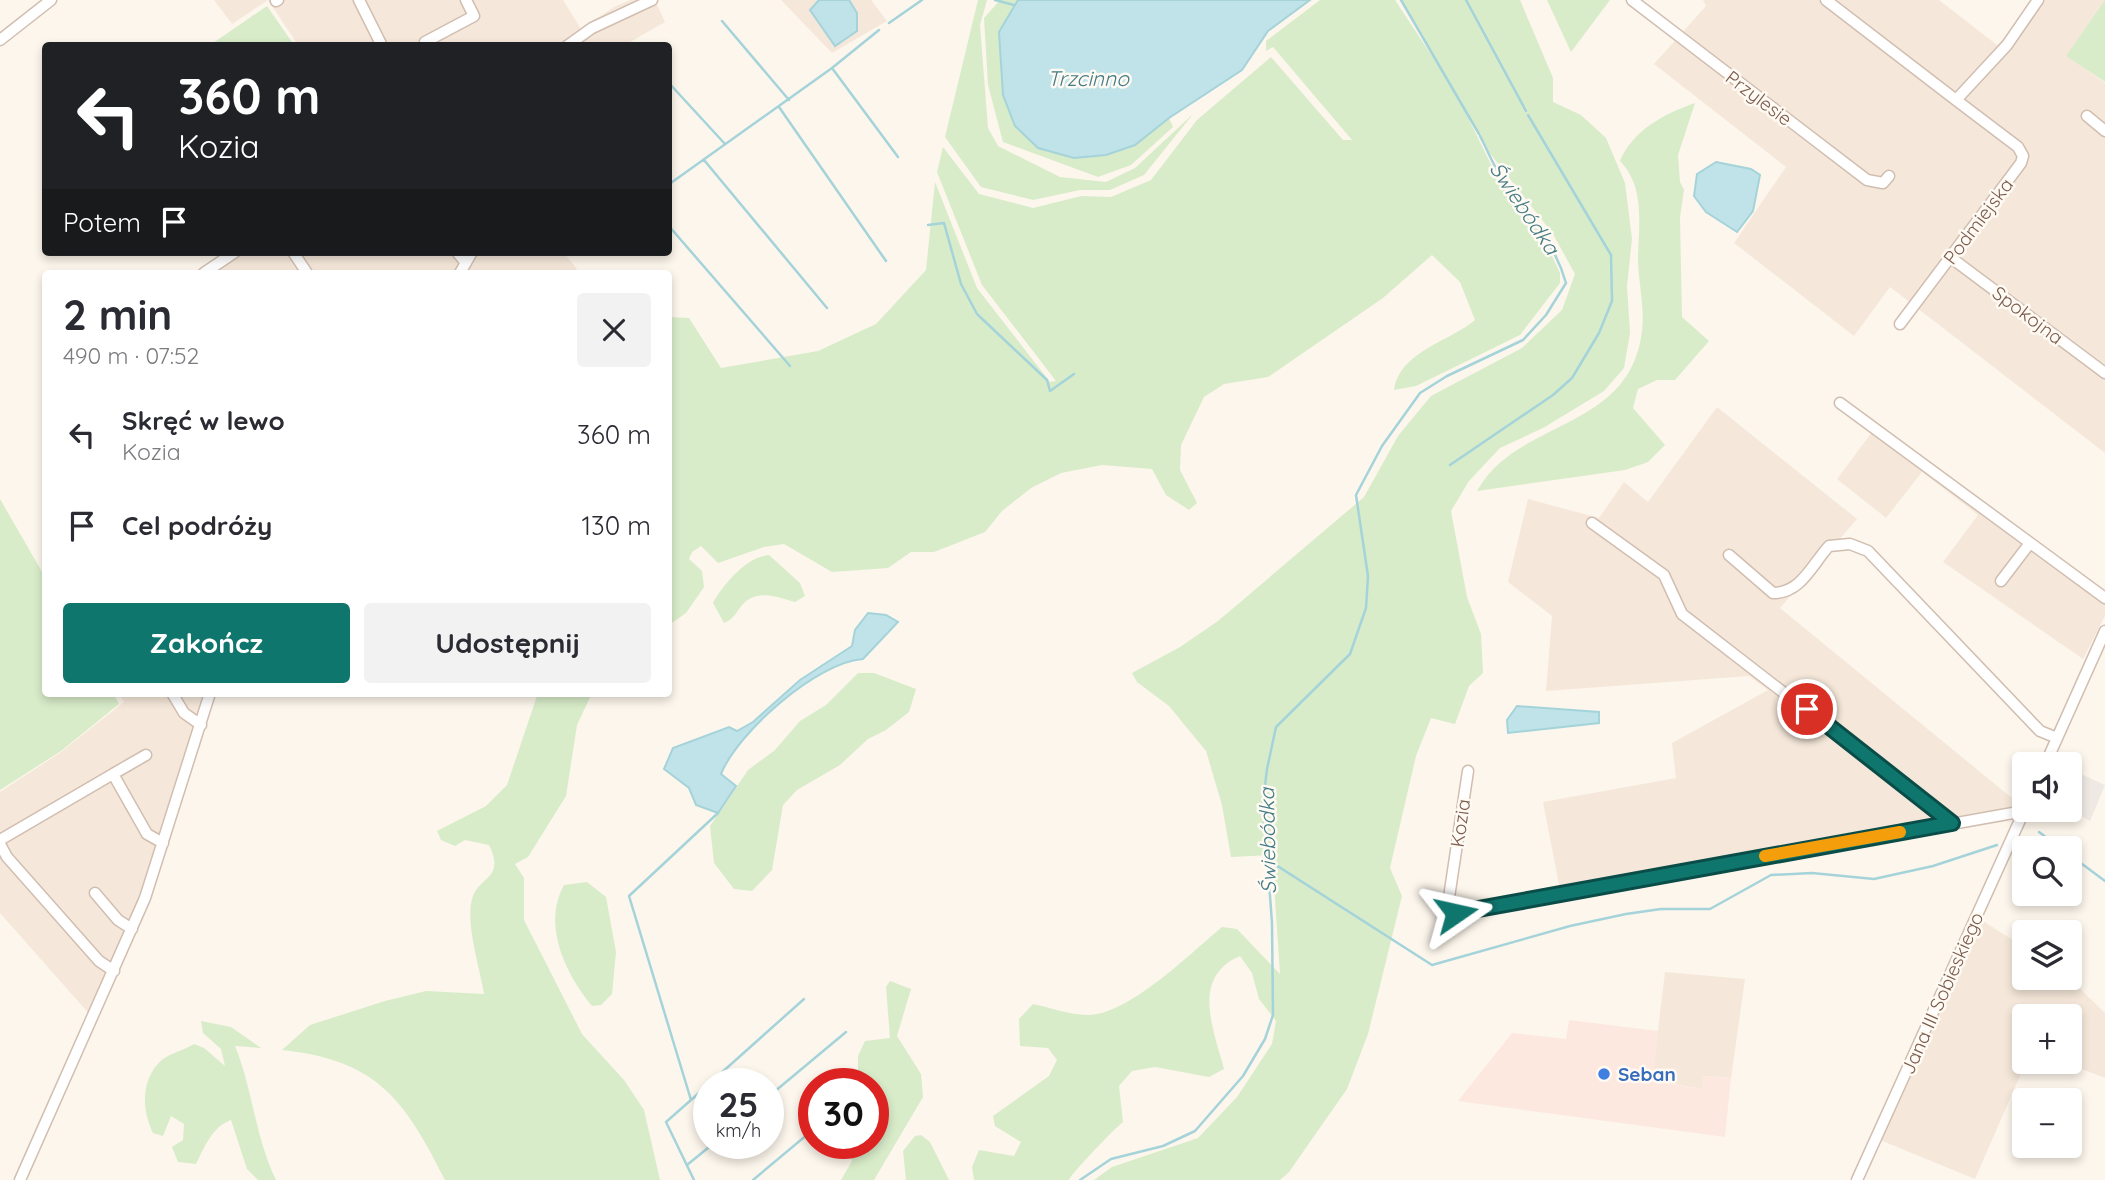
<!DOCTYPE html>
<html lang="pl">
<head>
<meta charset="utf-8">
<style>
	:root { --surface:#fff; --page:#f2f2f3; --text:#2b2b33; --muted:#7c7c81; --accent:#0f766e }
	body { margin:0; font-family:Quicksand,sans-serif; background:var(--page); color:var(--text); height:100vh; display:flex; flex-direction:column; font-size:26px; white-space:nowrap }
	* { box-sizing:border-box; margin:0 }
	p { font-size:23px; color:var(--muted) }
	.icon { flex:none; width:38px; height:38px; fill:none; stroke:currentColor; stroke-width:2; stroke-linecap:round; stroke-linejoin:round }
	.map { position:relative; flex:1; overflow:hidden }
	.side { position:absolute; left:42px; top:270px; width:630px; height:427px; display:flex; flex-direction:column; background:var(--surface); border-radius:7px; box-shadow:0 4px 10px #0003 }
	.side>* { flex:none }
	.top-card { position:absolute; left:42px; top:42px; width:630px; height:214px; border-radius:7px; box-shadow:0 4px 10px #0003; background:#202124; color:#fff; overflow:hidden }
	.fabs { position:absolute; left:2012px; top:752px; display:grid; gap:14px }
	.fabs a { display:grid; place-items:center; width:70px; height:70px; border-radius:7px; background:var(--surface); box-shadow:0 4px 10px #0003; font-size:35px }
	.speed { position:absolute; left:693px; top:1068px; display:flex; gap:14px; font-size:35px; font-weight:700; text-align:center }
	.speed>* { display:grid; place-content:center; width:91px; height:91px; border-radius:50%; background:var(--surface); box-shadow:0 4px 10px #0003; line-height:1 }
	.speed small { font-size:18px; font-weight:400 }
	.speed .limit { border:10px solid #d22; background:#fff; color:#111 }
	.pin { position:absolute; display:grid; place-items:center; width:60px; height:60px; color:#fff; margin:-30px; border:4px solid #fff; border-radius:50%; box-shadow:0 2px 7px #0007 }
	.me { position:absolute; width:77px; margin:-38px; rotate:79deg; stroke-linejoin:round; filter:drop-shadow(0 0 5px #0008) }
	.turn { display:flex; align-items:center; gap:24px; height:147px; padding:0 21px; font-size:32px }
	.turn .icon { width:91px; height:91px; stroke-width:2.5 }
	.turn b { display:block; font-size:49px; line-height:60px }
	.then { display:flex; align-items:center; height:66px; padding:0 21px; background:#0003; gap:14px; font-size:26px }
	.round { display:grid; place-items:center; flex:none; width:74px; height:74px; border-radius:7px; background:var(--page) }
	.headline { display:flex; align-items:center; justify-content:space-between; height:119px; padding:0 21px }
	h1 { font-size:42px; font-weight:800; line-height:52px }
	.primary-button { display:flex; gap:14px; margin-top:auto; padding:14px 21px }
	.primary-button a { flex:1; height:80px; border-radius:7px; background:var(--accent); color:#fff; font-size:28px; font-weight:800; line-height:80px; text-align:center }
	.primary-button a+a { background:var(--page); color:var(--text) }
	ul { padding:0; list-style:none }
	li { display:flex; align-items:center; gap:21px; height:91px; padding:0 21px }
	li div { flex:1 }
	li b { display:block; font-size:26px }
	li em { font-style:normal }
	.map>svg:first-child { display:block }
	.residential { fill:#f5e8da }
	.commercial { fill:#fde8e0 }
	.industrial { fill:#efe9e4 }
	.green { fill:#d8ecc9 }
	.water { fill:#bfe3e8; stroke:#a5d3da; stroke-width:2 }
	.lines { fill:none; stroke-linecap:round; stroke-linejoin:round }
	.stream { stroke:#a5d3da; stroke-width:2.5 }
	.minor-casing { stroke:#d1beb0; stroke-width:13 }
	.minor { stroke:#fff; stroke-width:10 }
	.route-casing { stroke:#0a4d48; stroke-width:18 }
	.route { stroke:#0f766e; stroke-width:12 }
	.slow { stroke:#f59e0b; stroke-width:12 }
	.shop-dot { fill:#3f7fe0; stroke:#fffaf3; stroke-width:2.5 }
	.labels { text-anchor:middle; dominant-baseline:central; stroke-width:5; stroke-linejoin:round; paint-order:stroke }
	.street-label { font-size:19px; fill:#7a5c4d; stroke:#fffaf3 }
	.shop-label { font-size:19px; font-weight:bold; fill:#366cbe; stroke:#fffaf3; text-anchor:start }
	.water-label { font-size:21px; font-style:italic; fill:#437c86; stroke:#fffaf3 }
</style>
</head>
<body>
<div class="map">
<svg width="2105" height="1180" viewBox="0 0 2105 1180">
	<rect width="100%" height="100%" fill="#fdf6ec"/>
	<!-- residential -->
	<path class="residential" d="M214,0H563L581,29L614,7L630,0H655L665,22L625,45H298L268,0L232,24Z
		M781,0H871L887,21L832,53Z
		M1703,0H1939L1997,45L2026,18L2039,0H2105L2067,56L2105,83V453L1890,287L1854,336L1734,243L1786,167L1654,64L1706,6Z
		M230,252H563L577,269L573,273H198Z
		M1717,407L1857,519L1780,608L2018,803L2008,821L1561,895L1543,802L1676,778L1672,743L1768,690L1749,676L1546,691L1552,616L1508,582L1528,499L1599,518L1624,482L1648,502Z
		M1878,424L2105,593V616L2083,659L1943,562L1978,515L1922,472L1886,518L1837,479Z
		M119,693H208L142,895L91,1016L0,913V792L61,752L124,702Z
		M1980,919L2025,948V978H2069L2105,1013V1078L2064,1062H2070V1017H2025L2026,1062L1975,1179L1880,1140Z
		M1665,972L1745,979L1731,1078L1704,1076L1702,1089L1652,1080Z"/>
	<!-- commercial -->
	<path class="commercial" d="M1569,1020L1658,1031L1653,1081L1702,1089L1704,1076L1731,1078L1725,1137L1458,1101L1512,1033L1566,1039Z"/>
	<!-- industrial -->
	<path class="industrial" d="M2070,769L2105,785L2090,821L2070,810Z"/>
	<!-- green -->
	<path class="green" d="M978,0H987L980,25L988,128L998,146L1060,177L1106,182L1135,168L1193,114L1144,175L1110,190H1080L1033,200L981,187L945,137Z
		M1000,0H1027L1213,67L1286,18L1268,31L1242,70L1169,118L1173,127L1131,165L1098,177L1003,142L988,85L984,18Z
		M1320,0H1395L1448,80L1401,0H1520L1553,78V102L1581,115L1606,138L1625,183L1632,239L1627,286L1630,333L1624,368L1604,391L1543,428L1500,448L1469,481L1451,511L1467,597L1481,634L1483,673L1469,686L1455,724L1431,718L1416,756L1390,868L1402,896L1368,1034L1347,1089L1289,1172L1280,1180H1094L1112,1167L1198,1138L1237,1097L1272,1044L1276,1021L1259,999L1252,973L1240,956C1191,977 1213,1028 1224,1069L1209,1077L1155,1067L1132,1071L1119,1086L1123,1122C1115,1128 1071,1174 1069,1180H974L972,1167L979,1150L1014,1156L1021,1142L995,1126L993,1116L1049,1076L1057,1060L1048,1048L1020,1046L1019,1019L1033,1004C1053,1008 1077,1018 1097,1014C1136,1007 1191,953 1222,927L1237,929L1280,974L1272,855L1231,857L1222,805L1206,751L1169,706L1137,682L1132,673L1180,647L1218,621L1364,497L1398,436L1431,396L1522,348L1562,310L1575,274L1553,234L1489,152L1456,93L1502,187L1542,235L1560,273V283L1520,335L1416,386L1394,390C1400,351 1449,342 1475,320L1460,282L1432,255L1383,298L1268,377L1224,384L1204,397L1181,445L1180,470L1197,503L1189,510L1166,495L1152,469L1102,465L1061,473L1031,488L1002,511L985,532L934,552H911L888,568L832,572L784,544L764,547L718,563L701,546L692,552L689,559L702,571L704,587L686,613L669,625V317L689,318L721,368L818,351L876,324L926,270L935,182L977,288L1050,382L1056,381L982,285L937,172L943,147L979,194L1033,208L1081,196L1111,197L1151,180L1197,120L1271,57L1343,140H1352L1273,47L1266,51V41Z
		M1547,0H1610L1571,52Z
		M2105,0V82L2066,56Z
		M267,6L294,45H210Z
		M1695,103L1678,155L1680,182L1684,190L1680,217L1682,317L1709,341L1675,380H1657L1638,389L1633,408L1665,445L1648,462L1625,470L1477,491C1517,418 1630,432 1642,331C1645,308 1638,281 1638,257C1639,223 1645,187 1620,161C1633,130 1664,114 1695,103Z
		M0,499L45,577L46,693H113L119,704L61,751L0,790Z
		M769,555L800,583L805,596L795,602C778,597 759,589 744,603C736,611 735,619 724,623L713,603C723,585 746,557 769,555Z
		M858,673H874L916,689L909,712L886,730L868,739L840,765L797,790L783,805L772,870L752,891L734,889L714,863L710,826L748,770L775,750L800,721L826,705Z
		M538,693H592L577,725L566,796L528,857L515,864L524,878V920L582,1034L624,1080L644,1110L660,1180H445C404,1098 376,1060 282,1050L310,1025L385,1001L426,991L484,994C480,968 464,920 473,896C481,876 505,878 489,845L465,840L455,846L441,840L437,831L486,806L507,785Z
		M587,882L606,897L616,952L612,994L601,1005L592,1006C565,973 542,925 564,885Z
		M890,981L911,989L897,1036L921,1074L923,1097L874,1180H841L852,1161L847,1143H873V1083H858V1056L865,1041L890,1038L886,987Z
		M201,1021L231,1027L261,1048L235,1046C253,1090 255,1137 276,1180H258L247,1169L231,1120C212,1127 205,1146 196,1164L178,1162L172,1147L183,1140L184,1124L171,1116L163,1136L153,1133C141,1109 141,1077 163,1059C171,1053 185,1050 194,1044L204,1048L225,1066L221,1049L203,1033Z
		M921,1135L930,1142L949,1180H906L903,1151L915,1136Z"/>
	<!-- water -->
	<path class="water" d="M819,0H849L857,13V31L835,46L810,10Z
		M1018,0H1310L1268,31L1242,70L1169,118L1135,145L1106,155L1074,158L1038,148L1015,126L1003,95L999,32Z
		M1716,162L1751,169L1760,175L1753,211L1737,232L1706,212L1694,196L1697,174Z
		M868,613L886,615L898,622L863,659C817,662 738,732 721,774L736,786L718,813L696,805L689,788L664,769L673,748L729,727L737,731L753,722L800,680L852,646L855,630Z
		M1517,706L1599,712V723L1508,733L1507,720Z"/>
	<g class="lines">
		<!-- stream -->
		<path class="stream" d="M995,0L1014,5
			M1401,0L1479,134
			M1466,0L1526,111
			M722,21L789,100
			M889,23L922,0
			M832,68L898,157
			M668,82L725,144
			M779,107L886,261
			M704,160L827,308
			M668,185L832,68L879,30
			M668,225L790,366
			M928,225L944,223L961,284L977,314L1047,380L1050,391L1074,374
			M1450,465L1553,395L1572,378L1599,333L1612,301L1611,255L1528,115
			M2039,832L2062,849
			M2070,855L2105,881
			M1268,860L1432,965L1570,926L1626,914L1661,909H1710L1771,875L1812,873L1874,879L1933,866L1997,845
			M710,1083L804,999
			M768,1097L846,1032
			M691,1100L709,1084
			M687,1165L714,1143
			M694,1180L666,1122L691,1100L629,896L718,813
			M753,1180L814,1129
			M1080,1180L1111,1159L1163,1146L1195,1131L1243,1076L1265,1039L1273,1015L1272,923L1263,802L1267,769L1276,727L1350,654L1366,608L1368,576L1356,495L1382,446L1420,393L1447,376L1523,340L1546,315L1566,283C1554,240 1525,211 1500,175C1492,163 1487,149 1480,136"/>
		<defs>
			<path id="minor" d="M359,0L382,46
				M1632,0L1867,180L1883,183L1889,176
				M1826,0L1956,100
				M276,1L278,0
				M0,40L51,0
				M425,42L474,16L466,0
				M567,46L592,28L652,0
				M2087,116L2105,131
				M293,252L307,273
				M457,252L466,263
				M1950,257L2105,373
				M204,273L235,252
				M460,273L472,252
				M1900,324L2021,163L2023,156L2018,147L1956,100L2007,45L2038,0
				M1840,403L2105,598
				M1592,523L1664,575L1682,614L1952,823
				M1729,555L1773,593C1801,593 1811,566 1829,546L1850,544L1868,551L2040,731L2057,738
				M2001,581L2030,543
				M172,693L184,713L201,725
				M2045,765L2105,631
				M1468,771L1448,904L1450,910L1456,913L2024,811
				M113,774L146,755
				M0,840L113,774L147,834L163,843
				M0,844L7,857L99,961L114,971
				M95,893L118,920L132,929
				M20,1180L145,898L210,693
				M1857,1180L2025,809"/>
		</defs>
		<!-- minor casing -->
		<use href="#minor" class="minor-casing"/>
		<!-- minor -->
		<use href="#minor" class="minor"/>
	</g>
	<g class="lines">
		<defs>
			<path id="route" d="M1456,913L1952,823L1807,709"/>
		</defs>
		<!-- route casing -->
		<use href="#route" class="route-casing"/>
		<!-- route -->
		<use href="#route" class="route"/>
		<!-- slow -->
		<path class="slow" d="M1765,856L1900,832"/>
	</g>
	<!-- markers -->
	<circle class="shop-dot" cx="1604" cy="1074" r="7"/>
	<g class="labels">
		<!-- street labels -->
		<g class="street-label">
			<text transform="translate(1759 98) rotate(37)">Przylesie</text>
			<text transform="translate(1978 221) rotate(-53)">Podmiejska</text>
			<text transform="translate(2028 315) rotate(37)">Spokojna</text>
			<text transform="translate(1460 823) rotate(-82)">Kozia</text>
			<text transform="translate(1942 993) rotate(-66)">Jana III Sobieskiego</text>
		</g>
		<!-- shop labels -->
		<g class="shop-label">
			<text x="1618" y="1074">Seban</text>
		</g>
		<!-- water labels -->
		<g class="water-label">
			<text x="1088" y="78">Trzcinno</text>
			<text transform="translate(1525 208) rotate(56)">Świebódka</text>
			<text transform="translate(1267 841) rotate(-91)">Świebódka</text>
		</g>
	</g>
</svg>
<div class="fabs">
<a><svg class="icon" aria-label="sound" viewBox="0 0 24 24"><path d="M4 9h4l5-4v14l-5-4H4zM17 9q2 3 0 6"/></svg></a>
<a><svg class="icon" aria-label="search" viewBox="0 0 24 24"><circle cx="10" cy="10" r="6"/><path d="M15 15l6 6"/></svg></a>
<a><svg class="icon" aria-label="layers" viewBox="0 0 24 24"><path d="M12 4l9 5-9 5-9-5zM3 14l9 5 9-5"/></svg></a>
<a>+</a>
<a>−</a>
</div>
<div class="speed"><div>25<small>km/h</small></div><div class="limit">30</div></div>
<div class="pin" style="left:1807px;top:709px;background:#d93025"><svg class="icon" aria-label="arrive" viewBox="0 0 24 24"><path d="M6 21V4h12l-3 4 3 4H6"/></svg></div>
<svg class="me" style="left:1456px;top:913px" viewBox="-20 -20 40 40"><path d="M0-17L14 15 0 8-14 15z" fill="#0f766e" stroke="#fff" stroke-width="4"/></svg>
<div class="top-card">
<div class="turn"><svg class="icon" aria-label="left" viewBox="0 0 24 24"><path d="M17 20v-9H6M10 6l-5 5 5 5"/></svg><div><b>360 m</b>Kozia</div></div>
<div class="then">Potem<svg class="icon" aria-label="arrive" viewBox="0 0 24 24"><path d="M6 21V4h12l-3 4 3 4H6"/></svg></div>
</div>
<section class="side">
<div class="headline"><div><h1>2 min</h1><p>490 m · 07:52</p></div><a class="round"><svg class="icon" aria-label="close" viewBox="0 0 24 24"><path d="M6 6l12 12M18 6L6 18"/></svg></a></div>
<ul>
<li><svg class="icon" aria-label="left" viewBox="0 0 24 24"><path d="M17 20v-9H6M10 6l-5 5 5 5"/></svg><div><b>Skręć w lewo</b><p>Kozia</p></div><em>360 m</em></li>
<li><svg class="icon" aria-label="arrive" viewBox="0 0 24 24"><path d="M6 21V4h12l-3 4 3 4H6"/></svg><div><b>Cel podróży</b></div><em>130 m</em></li>
</ul>
<div class="primary-button"><a>Zakończ</a><a>Udostępnij</a></div>
</section>
</div>
</body>
</html>
